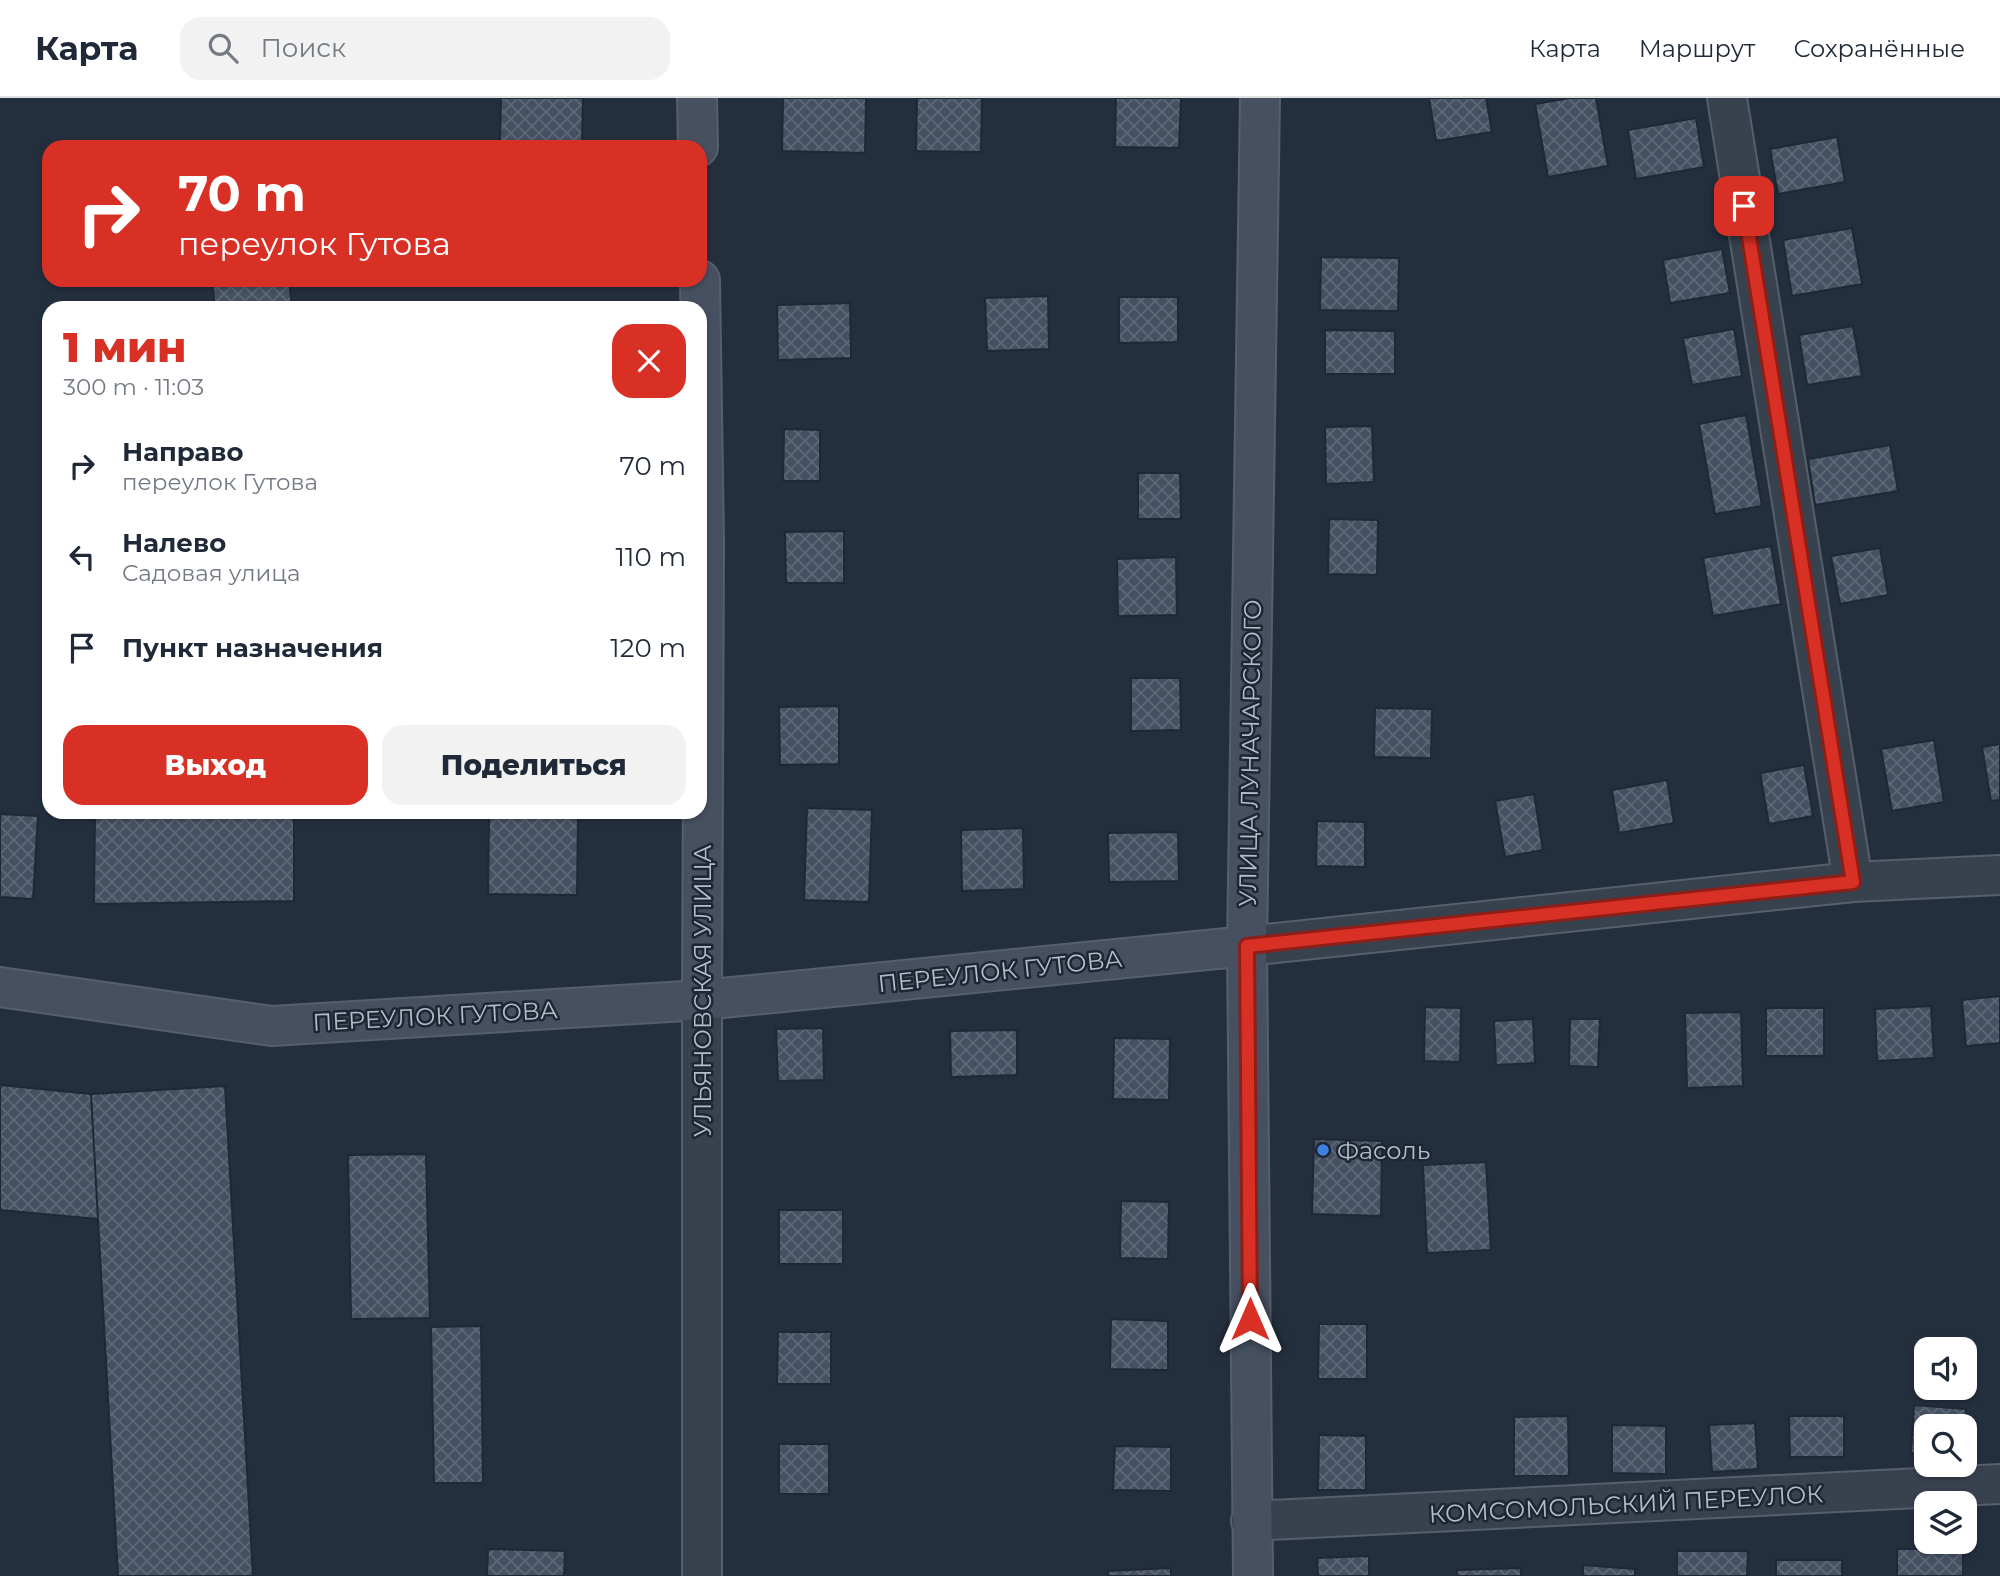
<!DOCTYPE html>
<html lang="ru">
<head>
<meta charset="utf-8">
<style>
	:root { --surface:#fff; --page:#f2f2f3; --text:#1f2937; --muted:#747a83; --line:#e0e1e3; --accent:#d93025 }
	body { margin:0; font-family:Montserrat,sans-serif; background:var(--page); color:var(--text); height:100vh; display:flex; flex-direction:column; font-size:26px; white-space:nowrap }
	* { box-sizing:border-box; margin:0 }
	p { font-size:23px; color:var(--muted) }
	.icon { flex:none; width:38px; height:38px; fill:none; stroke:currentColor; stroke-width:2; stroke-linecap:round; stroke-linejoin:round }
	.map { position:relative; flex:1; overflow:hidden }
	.side { position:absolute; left:42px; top:203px; width:665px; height:518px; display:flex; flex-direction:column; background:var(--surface); border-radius:21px; box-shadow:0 2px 5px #0004 }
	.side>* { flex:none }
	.top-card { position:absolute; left:42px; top:42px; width:665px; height:147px; border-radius:21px; box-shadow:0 2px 5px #0004; background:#d93025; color:#fff; overflow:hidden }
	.fabs { position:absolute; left:1914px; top:1239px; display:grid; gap:14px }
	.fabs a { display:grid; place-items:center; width:63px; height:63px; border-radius:14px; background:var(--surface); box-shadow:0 2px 5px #0004; font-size:35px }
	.pin { position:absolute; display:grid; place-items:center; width:60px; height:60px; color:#fff; margin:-30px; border-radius:14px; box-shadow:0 4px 10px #0006 }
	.me { position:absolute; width:77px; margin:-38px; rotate:0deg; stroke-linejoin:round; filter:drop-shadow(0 0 5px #0008) }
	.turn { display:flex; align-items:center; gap:24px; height:147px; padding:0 21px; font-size:32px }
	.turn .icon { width:91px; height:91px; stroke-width:2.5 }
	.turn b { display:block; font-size:49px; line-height:60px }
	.round { display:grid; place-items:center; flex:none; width:74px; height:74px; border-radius:21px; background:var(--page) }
	.summary { display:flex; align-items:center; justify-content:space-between; height:119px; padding:0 21px }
	h1 { font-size:42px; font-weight:800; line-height:52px; color:var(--accent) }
	.button { display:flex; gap:14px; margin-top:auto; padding:14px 21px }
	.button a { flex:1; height:80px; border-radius:21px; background:var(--accent); color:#fff; font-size:28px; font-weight:800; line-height:80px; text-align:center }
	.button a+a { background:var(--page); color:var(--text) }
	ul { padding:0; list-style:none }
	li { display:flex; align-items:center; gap:21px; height:91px; padding:0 21px }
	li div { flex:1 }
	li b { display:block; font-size:26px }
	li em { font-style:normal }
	header { display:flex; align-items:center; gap:42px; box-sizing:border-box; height:98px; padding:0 35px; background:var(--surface); border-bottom:2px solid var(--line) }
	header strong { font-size:33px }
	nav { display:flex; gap:38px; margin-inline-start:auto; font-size:24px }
	.search { width:490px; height:63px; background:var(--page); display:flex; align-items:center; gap:18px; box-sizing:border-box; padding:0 24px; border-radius:21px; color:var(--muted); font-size:26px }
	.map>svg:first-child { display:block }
	.building { fill:url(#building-cross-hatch); stroke:#1f2835; stroke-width:2 }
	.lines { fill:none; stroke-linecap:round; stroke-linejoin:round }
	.street-casing { stroke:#565f6c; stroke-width:42 }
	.secondary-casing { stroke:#565f6c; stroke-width:42 }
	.street { stroke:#38414e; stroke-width:38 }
	.secondary { stroke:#465061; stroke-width:38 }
	.route-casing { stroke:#8d1f18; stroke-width:18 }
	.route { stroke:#d93025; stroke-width:12 }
	.shop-dot { fill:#3f7fe0; stroke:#1d2633; stroke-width:2.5 }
	.labels { text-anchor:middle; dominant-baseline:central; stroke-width:5; stroke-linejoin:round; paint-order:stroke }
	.street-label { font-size:24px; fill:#b4bcc9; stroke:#1d2633 }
	.poi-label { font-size:24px; fill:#b4bcc9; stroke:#1d2633; text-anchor:start }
</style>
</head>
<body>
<header>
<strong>Карта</strong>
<div class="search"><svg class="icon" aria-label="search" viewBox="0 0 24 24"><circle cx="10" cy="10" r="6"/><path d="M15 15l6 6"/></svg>Поиск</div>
<nav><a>Карта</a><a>Маршрут</a><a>Сохранённые</a></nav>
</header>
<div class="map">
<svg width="2000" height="1478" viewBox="0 0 2000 1478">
	<defs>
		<pattern id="building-cross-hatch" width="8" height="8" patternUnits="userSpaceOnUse" patternTransform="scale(1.75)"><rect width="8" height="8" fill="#455162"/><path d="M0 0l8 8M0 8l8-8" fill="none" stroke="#5d6877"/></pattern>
	</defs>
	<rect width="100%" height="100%" fill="#242f3e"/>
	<!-- building -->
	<path class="building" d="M501,0H583L582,48L500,46Z
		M783,0H866L865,55L782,53Z
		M917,0H982L981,54L916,53Z
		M1116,0H1181L1179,50L1115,49Z
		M1429,0H1486L1492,34L1436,43Z
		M1570,0H1596L1608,68L1548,79L1535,6Z
		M1696,20L1704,69L1636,81L1628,32Z
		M1837,39L1845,84L1778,96L1770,51Z
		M1852,130L1862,186L1792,198L1783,142Z
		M1722,151L1730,195L1670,205L1663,162Z
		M1321,159L1399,160L1398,213L1320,212Z
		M212,182H289L292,210H215Z
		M1048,198L1049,251L987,253L985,200Z
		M1119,199H1178V244L1119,245Z
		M850,205L851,260L778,262L777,207Z
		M1853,228L1862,278L1807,287L1799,237Z
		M1734,231L1742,278L1692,287L1683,240Z
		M1325,232L1395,233V276H1325Z
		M1746,317L1762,408L1715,416L1699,326Z
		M1372,328L1374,384L1326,386L1325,329Z
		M784,331L820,332V383H783Z
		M1890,347L1898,393L1815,407L1808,361Z
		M1138,375H1180L1181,421H1138Z
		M1329,421L1378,422L1377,477L1328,476Z
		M844,433V485H786L785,434Z
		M1771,448L1781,506L1713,518L1703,460Z
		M1880,450L1888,497L1840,506L1831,458Z
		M1176,459L1177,517L1118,518L1117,461Z
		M1131,580H1180L1181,632L1131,633Z
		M839,608V666L780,667L779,609Z
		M1375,610L1432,611L1431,660L1374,659Z
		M1934,642L1944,704L1892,713L1881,651Z
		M2000,646V702L1991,703L1982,649Z
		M1804,667L1813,718L1769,726L1760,675Z
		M1667,682L1674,725L1619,735L1612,692Z
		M1534,696L1543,752L1505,759L1495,703Z
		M807,710L872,712L869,804L804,802Z
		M95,714L294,715V803L94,806Z
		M489,714H578L577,797L488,796Z
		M0,716L38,718L33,801L0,799Z
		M1317,723L1365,724V769L1316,768Z
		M1023,730L1024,791L962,793L961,732Z
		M1178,734L1179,783L1109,784L1108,735Z
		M2000,898V945L1966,948L1962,902Z
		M1931,908L1934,960L1877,963L1875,911Z
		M1425,909L1461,910L1460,964L1424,963Z
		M1766,910H1824V958H1766Z
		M1741,914L1743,988L1687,990L1685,915Z
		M1533,921L1535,965L1496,967L1494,923Z
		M1570,921H1600L1598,969L1569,968Z
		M823,930L824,982L778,983L776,931Z
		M1017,932V977L951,979L950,933Z
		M1114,940L1170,941L1169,1002L1113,1001Z
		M0,987L91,996L98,1121L0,1112Z
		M225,988L253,1478H118L91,996Z
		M1314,1041L1382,1043L1381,1118L1312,1116Z
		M426,1056L430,1220L351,1221L348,1057Z
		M1486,1064L1491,1152L1427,1155L1423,1067Z
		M1121,1103L1169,1104L1168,1161L1120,1160Z
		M779,1112H843V1166H779Z
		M1111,1221L1168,1223V1272L1110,1271Z
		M1319,1226H1367V1281H1318Z
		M481,1228L483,1385H434L431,1229Z
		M778,1234H831V1286H777Z
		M1914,1307L1966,1311L1965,1328H1927V1357L1911,1355Z
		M1568,1318L1569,1378H1514V1319Z
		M1789,1318H1844V1359H1790Z
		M1755,1325L1758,1371L1712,1374L1709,1327Z
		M1612,1327L1666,1328V1376L1612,1375Z
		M1319,1337L1366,1338V1392H1318Z
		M779,1346H829V1396H779Z
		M1115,1348L1171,1349V1393L1113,1392Z
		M488,1451L565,1453L564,1478H487Z
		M1897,1451H1963V1478H1897Z
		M1677,1453H1748L1747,1478H1677Z
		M1369,1458V1478H1318L1317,1460Z
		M1776,1462H1842V1478H1776Z
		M1583,1467L1635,1471V1478H1583Z
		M1171,1470V1478H1108V1473Z
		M1521,1470V1478H1457V1472Z"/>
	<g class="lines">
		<defs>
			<path id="street" d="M1727,0L1853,784
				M1247,848L1853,784L2000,777
				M702,902V1478
				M1251,1423L2000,1386"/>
			<path id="secondary" d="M697,0L698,49
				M700,182L704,446L702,902
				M0,889L272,928L702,902L1247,848
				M1253,1478L1247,848L1260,0"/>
		</defs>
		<!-- street casing -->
		<use href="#street" class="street-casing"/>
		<!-- secondary casing -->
		<use href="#secondary" class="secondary-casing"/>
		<!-- street -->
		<use href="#street" class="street"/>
		<!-- secondary -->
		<use href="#secondary" class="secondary"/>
	</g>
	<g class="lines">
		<defs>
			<path id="route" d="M1250,1221L1247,848L1853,784L1744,108"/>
		</defs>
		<!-- route casing -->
		<use href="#route" class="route-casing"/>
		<!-- route -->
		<use href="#route" class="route"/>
	</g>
	<!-- markers -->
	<circle class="shop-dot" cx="1323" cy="1052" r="7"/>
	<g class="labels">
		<!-- street labels -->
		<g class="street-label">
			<text transform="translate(1250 655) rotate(-89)">УЛИЦА ЛУНАЧАРСКОГО</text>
			<text transform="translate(1000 873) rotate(-6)">ПЕРЕУЛОК ГУТОВА</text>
			<text transform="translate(702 893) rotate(-90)">УЛЬЯНОВСКАЯ УЛИЦА</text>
			<text transform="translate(435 918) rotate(-3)">ПЕРЕУЛОК ГУТОВА</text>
			<text transform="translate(1626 1406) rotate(-3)">КОМСОМОЛЬСКИЙ ПЕРЕУЛОК</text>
		</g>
		<!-- poi labels -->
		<g class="poi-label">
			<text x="1337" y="1052">Фасоль</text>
		</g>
	</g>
</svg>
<div class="fabs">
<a><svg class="icon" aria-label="sound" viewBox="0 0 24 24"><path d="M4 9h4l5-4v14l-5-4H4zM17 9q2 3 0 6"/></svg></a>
<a><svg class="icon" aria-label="search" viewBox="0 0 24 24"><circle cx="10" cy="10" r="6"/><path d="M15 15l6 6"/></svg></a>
<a><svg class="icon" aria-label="layers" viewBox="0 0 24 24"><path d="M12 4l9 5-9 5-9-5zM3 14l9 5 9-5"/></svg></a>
</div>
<div class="pin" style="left:1744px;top:108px;background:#d93025"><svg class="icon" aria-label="arrive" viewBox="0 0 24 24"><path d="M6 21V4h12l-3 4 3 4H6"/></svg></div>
<svg class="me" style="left:1250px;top:1221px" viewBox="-20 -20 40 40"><path d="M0-17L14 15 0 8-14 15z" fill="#d93025" stroke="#fff" stroke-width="4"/></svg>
<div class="top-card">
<div class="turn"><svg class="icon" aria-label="right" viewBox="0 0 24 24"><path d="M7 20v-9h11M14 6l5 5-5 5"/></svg><div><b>70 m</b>переулок Гутова</div></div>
</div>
<section class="side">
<div class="summary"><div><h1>1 мин</h1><p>300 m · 11:03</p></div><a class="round" style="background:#d93025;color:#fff"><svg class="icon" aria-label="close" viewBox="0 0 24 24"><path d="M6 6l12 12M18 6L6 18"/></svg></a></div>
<ul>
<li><svg class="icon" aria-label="right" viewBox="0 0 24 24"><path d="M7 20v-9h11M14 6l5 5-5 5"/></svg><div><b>Направо</b><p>переулок Гутова</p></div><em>70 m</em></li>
<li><svg class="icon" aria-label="left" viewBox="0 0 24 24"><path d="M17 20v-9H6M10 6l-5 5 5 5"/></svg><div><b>Налево</b><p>Садовая улица</p></div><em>110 m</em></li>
<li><svg class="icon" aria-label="arrive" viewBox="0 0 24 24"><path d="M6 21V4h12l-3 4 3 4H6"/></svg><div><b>Пункт назначения</b></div><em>120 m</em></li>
</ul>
<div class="button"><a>Выход</a><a>Поделиться</a></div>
</section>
</div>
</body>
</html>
